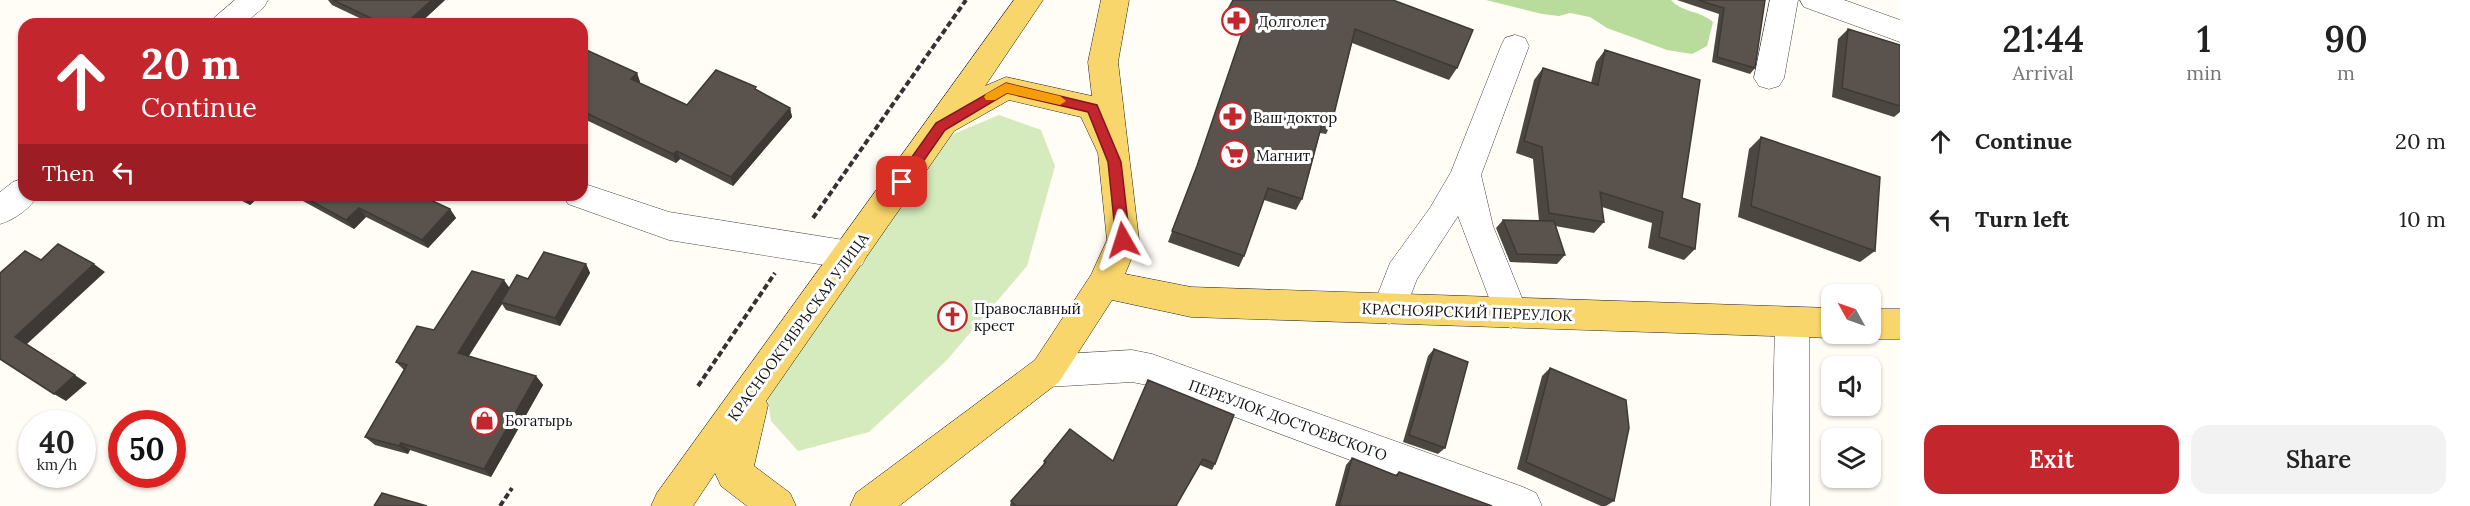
<!DOCTYPE html>
<html lang="en">
<head>
<meta charset="utf-8">
<style>
	:root { --surface:#fff; --page:#f2f2f2; --text:#222; --muted:#767676; --accent:#c4262e }
	body { margin:0; font-family:Lora,serif; background:var(--page); color:var(--text); height:100vh; display:flex; flex-direction:column; font-size:22px; white-space:nowrap }
	* { box-sizing:border-box; margin:0 }
	p { font-size:20px; color:var(--muted) }
	.icon { flex:none; width:33px; height:33px; fill:none; stroke:currentColor; stroke-width:2; stroke-linecap:round; stroke-linejoin:round }
	.map { position:relative; flex:1; overflow:hidden }
	.side { display:flex; flex-direction:column; background:var(--surface); width:570px }
	.side>* { flex:none }
	.hud { position:absolute; left:18px; top:18px; width:570px; height:183px; border-radius:18px; box-shadow:0 2px 4px #0004; background:#c4262e; color:#fff; overflow:hidden }
	.needle { width:39px; rotate:310deg }
	.controls { position:absolute; left:1821px; top:284px; display:grid; gap:12px }
	.controls a { display:grid; place-items:center; width:60px; height:60px; border-radius:12px; background:var(--surface); box-shadow:0 2px 4px #0004; font-size:30px }
	.speed { position:absolute; left:18px; top:410px; display:flex; gap:12px; font-size:30px; font-weight:700; text-align:center }
	.speed>* { display:grid; place-content:center; width:78px; height:78px; border-radius:50%; background:var(--surface); box-shadow:0 2px 4px #0004; line-height:1 }
	.speed small { font-size:15px; font-weight:400 }
	.speed .limit { border:9px solid #d22; background:#fff; color:#111 }
	.pin { position:absolute; display:grid; place-items:center; width:51px; height:51px; color:#fff; margin:-26px; border-radius:12px; box-shadow:0 3px 9px #0006 }
	.me { position:absolute; width:66px; margin:-33px; rotate:354deg; stroke-linejoin:round; filter:drop-shadow(0 0 4px #0008) }
	.turn { display:flex; align-items:center; gap:21px; height:126px; padding:0 24px; font-size:27px }
	.turn .icon { width:78px; height:78px; stroke-width:2.5 }
	.turn b { display:block; font-size:42px; line-height:51px }
	.then { display:flex; align-items:center; height:57px; padding:0 24px; background:#0003; gap:12px; font-size:22px }
	.eta { display:flex; justify-content:space-evenly; align-items:center; height:102px; text-align:center }
	.eta b { font-size:36px; font-weight:600; line-height:42px }
	.primary-button { display:flex; gap:12px; margin-top:auto; padding:12px 24px }
	.primary-button a { flex:1; height:69px; border-radius:18px; background:var(--accent); color:#fff; font-size:24px; font-weight:600; line-height:69px; text-align:center }
	.primary-button a+a { background:var(--page); color:var(--text) }
	ul { padding:0; list-style:none }
	li { display:flex; align-items:center; gap:18px; height:78px; padding:0 24px }
	li div { flex:1 }
	li b { display:block; font-size:22px }
	li em { font-style:normal }
	main { display:flex; flex:1; min-height:0 }
	.map>svg:first-child { display:block }
	.green { fill:#d5ebbd }
	.forest { fill:#b9dc9c }
	.lines { fill:none; stroke-linecap:round; stroke-linejoin:round }
	.minor-casing { stroke:#444; stroke-width:1 }
	.major-casing { stroke:#222; stroke-width:1 }
	.path { stroke:#333; stroke-width:4; stroke-dasharray:6 3; stroke-linecap:butt }
	.minor { fill:#fff; fill-rule:evenodd }
	.major { fill:#f9d66b; fill-rule:evenodd }
	.wall { fill:#4d4742 }
	.shaded-wall { fill:#3f3936 }
	.building { fill:#5a524d; stroke:#3f3936; stroke-width:1.5 }
	.route { fill:#c4262e; stroke:#7f191e; stroke-width:1.5 }
	.slow { fill:#f59e0b }
	.labels { text-anchor:middle; dominant-baseline:central; stroke-width:6; stroke-linejoin:round; paint-order:stroke }
	.poi-label { font-size:15px; fill:#111; stroke:#fff; text-anchor:start }
	.street-label { font-size:15px; fill:#111; stroke:#fff }
</style>
</head>
<body>
<main>
<div class="map">
<svg width="1900" height="506" viewBox="0 0 1900 506">
	<rect width="100%" height="100%" fill="#fffdf5"/>
	<!-- green -->
	<path class="green" d="M999,115L1041,130L1055,166L1027,266L947,360L869,432L798,451L771,421L766,387L939,140Z"/>
	<!-- forest -->
	<path class="forest" d="M1486,0H1671C1681,12 1701,11 1713,22L1707,46L1692,54L1667,50L1607,28L1590,17L1570,13L1559,16L1542,14Z"/>
	<g class="lines">
		<defs>
			<path id="minor" d="M235,0H268L264,7L244,24H211L215,17Z
				M1770,0H1798L1784,78L1779,86L1769,89L1759,86L1754,78Z
				M1800,0H1844L1900,20V42L1804,7Z
				M1515,35L1525,38L1529,46L1481,175L1493,226L1528,313L1523,324L1511,328L1499,324L1458,216L1417,279L1401,320L1389,324L1377,320L1372,309L1390,263L1430,208L1451,172L1501,46L1505,38Z
				M24,178V195H38C31,208 14,220 0,224V192L13,182Z
				M582,183L669,212L850,241L862,245L867,255L862,265L850,269L669,240L568,204L563,195H582Z
				M1792,308L1804,312L1809,323V506H1771L1775,323L1780,312Z
				M1132,350L1152,354L1523,487L1536,493L1542,506H1473L1152,386L1132,382L1047,387L1035,382L1029,371L1035,360L1047,355Z"/>
			<path id="major" d="M1014,0H1043L985,86L1006,77L1092,96L1088,62L1101,0H1129L1118,62L1139,240L1125,274L1191,287L1832,308V333H1844L1832,338L1191,317L1112,300L1059,382L899,506H850L856,493L1035,360L1091,275L1107,240L1098,153L1081,117L1009,100L954,131L766,401L768,405L754,466L790,493L796,506H747L721,486L715,473L693,506H651L657,493Z
				M1870,309H1900V339H1870L1858,335L1857,333H1870Z"/>
		</defs>
		<!-- minor casing -->
		<use href="#minor" class="minor-casing"/>
		<!-- major casing -->
		<use href="#major" class="major-casing"/>
		<!-- path -->
		<path class="path" d="M813,218L966,0
			M698,386L775,273
			M500,506L512,488"/>
		<!-- minor -->
		<use href="#minor" class="minor"/>
		<!-- major -->
		<use href="#major" class="major"/>
	</g>
	<!-- wall -->
	<path class="wall" d="M328,0H445L419,24H372L332,5Z
		M1393,0L1457,68L1449,80L1352,43L1332,122L1326,134L1320,133L1302,199L1296,210L1264,200L1244,256L1239,267L1168,242L1197,166L1243,32L1223,24L1227,11Z
		M1677,0H1765L1755,68L1750,74L1712,62L1719,14Z
		M1848,29L1900,45V112L1894,117L1832,97L1838,39Z
		M582,48L637,73L640,82L639,83L687,105L757,90L790,108L792,117L733,186L680,159L676,163L582,118Z
		M1605,50L1682,198L1695,249L1684,260L1648,248L1652,223L1602,207L1604,222L1594,233L1555,226L1565,255L1557,264L1510,262L1496,228L1503,220L1539,221L1533,159L1516,153L1534,80L1543,68L1591,83L1596,62Z
		M1761,137L1875,251L1860,262L1738,217L1749,149Z
		M230,195H261L250,205Z
		M292,195H420L450,209L456,218L428,248L366,217L354,229Z
		M586,264L590,273L560,326L506,310L502,304L469,356L536,376L543,385L491,477L410,450L408,454L375,445L365,437L404,370L396,362L434,330L509,288L528,279Z
		M1434,349L1445,448L1438,454L1403,442L1428,356Z
		M1550,368L1614,501L1606,506H1601L1517,469L1542,376Z
		M1148,380L1215,464L1212,470L1200,465L1176,506H1010L1011,501L1043,465L1044,461H1113Z
		M1352,458L1395,475L1399,472L1492,506H1335L1346,465Z"/>
	<!-- shaded-wall -->
	<path class="shaded-wall" d="M432,0H445L419,24H405Z
		M637,73L640,82L635,88L631,79Z
		M790,108L792,117L733,186L731,177Z
		M677,151L680,159L676,163L673,154Z
		M243,195H261L250,205L241,197Z
		M359,208L366,217L354,229L346,220Z
		M450,209L456,218L428,248L422,240Z
		M94,264L105,272L27,344L87,383L66,401L54,394L15,337Z
		M586,264L590,273L560,326L555,318Z
		M504,280L511,290L501,302L502,304L465,361L458,353Z
		M536,376L543,385L491,477L484,469Z
		M401,443L410,450L408,454L399,446Z"/>
	<!-- building -->
	<path class="building" d="M333,0H432L405,24H383Z
		M1233,0H1393L1473,30L1457,68L1355,29L1332,122L1323,120L1302,199L1268,188L1244,256L1172,231L1197,166L1247,19L1227,11Z
		M1698,0H1765L1755,68L1717,57L1724,8Z
		M1848,29L1900,45V106L1842,88Z
		M582,48L637,73L631,79L687,105L716,70L756,87L755,89L790,108L731,177L677,151L673,154L582,111Z
		M1605,50L1700,80L1682,198L1700,204L1695,249L1659,237L1663,212L1600,192L1604,222L1549,213L1542,147L1524,141L1543,68L1598,85Z
		M1761,137L1880,177L1875,251L1751,206Z
		M300,195H420L450,209L422,240L359,208L346,220Z
		M1503,220L1554,221L1565,255L1517,254Z
		M58,244L94,264L15,337L75,375L54,394L0,359V273L25,251L41,260Z
		M544,252L586,264L555,318L501,302L517,275L528,279Z
		M472,271L504,280L458,353L536,376L484,469L401,443L399,446L365,437L407,365L396,362L417,326L434,330Z
		M1434,349L1468,362L1445,448L1409,435Z
		M1550,368L1626,400L1629,428L1614,501L1526,462Z
		M1148,380L1234,415L1215,464L1203,459L1176,506H1016L1011,501L1046,462L1044,461L1070,429L1113,461Z
		M1352,458L1397,476L1399,472L1492,506H1339Z
		M382,493L427,506H374Z"/>
	<!-- route -->
	<path class="route" d="M1006,83L1097,105L1121,162L1130,240L1128,244H1118L1116,240L1108,162L1088,112L1007,93L945,130L906,186H897L895,182L897,178L936,123Z"/>
	<!-- slow -->
	<path class="slow" d="M1006,83L1060,96L1066,101L1060,105L1007,93L995,100H986L984,97L986,94Z"/>
	<!-- icons -->
	<defs>
		<symbol id="pharmacy-ring" viewBox="-11 -11 22 22"><circle r="9.5" fill="#fff" stroke="#c4262e" stroke-width="1.5"/><path d="M-2-6h4v4h4v4h-4v4h-4v-4h-4v-4h4Z" fill="#c4262e"/></symbol>
		<symbol id="supermarket-ring" viewBox="-11 -11 22 22"><circle r="9.5" fill="#fff" stroke="#c4262e" stroke-width="1.5"/><path d="M-6-5.5h2.5l.6 2H6L4.5 2H-2.5L-4.4-4H-6ZM-1.5 3.2a1.3 1.3 0 1 0 .1 0ZM3 3.2a1.3 1.3 0 1 0 .1 0Z" fill="#c4262e"/></symbol>
		<symbol id="church-ring" viewBox="-11 -11 22 22"><circle r="9.5" fill="#fff" stroke="#c4262e" stroke-width="1.5"/><path d="M-1.2-6h2.4v3.5h3.3v2.4h-3.3V6h-2.4V-.1h-3.3v-2.4h3.3Z" fill="#c4262e"/></symbol>
		<symbol id="shop-ring" viewBox="-11 -11 22 22"><circle r="9.5" fill="#fff" stroke="#c4262e" stroke-width="1.5"/><path d="M-5-2.5h2.3a2.7 3.5 0 0 1 5.4 0H5L5.5 6h-11ZM-1.5-2.5h3a1.5 2.3 0 0 0-3 0Z" fill="#c4262e"/></symbol>
	</defs>
	<g fill-rule="evenodd">
		<use href="#pharmacy-ring" x="1220" y="4" width="33" height="33"/>
		<use href="#pharmacy-ring" x="1216" y="100" width="33" height="33"/>
		<use href="#supermarket-ring" x="1218" y="138" width="33" height="33"/>
		<use href="#church-ring" x="936" y="300" width="33" height="33"/>
		<use href="#shop-ring" x="468" y="404" width="33" height="33"/>
	</g>
	<g class="labels">
		<!-- poi labels -->
		<g class="poi-label">
			<text x="1258" y="21">Долголет</text>
			<text x="1253" y="117">Ваш доктор</text>
			<text x="1256" y="155">Магнит</text>
			<text x="974" y="308">Православный<tspan x="974" dy="17">крест</tspan></text>
			<text x="505" y="420">Богатырь</text>
		</g>
		<!-- street labels -->
		<g class="street-label">
			<text transform="translate(1467 312) rotate(2)">КРАСНОЯРСКИЙ ПЕРЕУЛОК</text>
			<text transform="translate(798 327) rotate(-54)">КРАСНООКТЯБРЬСКАЯ УЛИЦА</text>
			<text transform="translate(1288 420) rotate(20)">ПЕРЕУЛОК ДОСТОЕВСКОГО</text>
		</g>
	</g>
</svg>
<div class="controls">
<a><svg class="needle" viewBox="-14 -14 28 28"><path d="M0-13l5 13h-10z" fill="#e53935"/><path d="M0 13l5-13h-10z" fill="#767676"/></svg></a>
<a><svg class="icon" aria-label="sound" viewBox="0 0 24 24"><path d="M4 9h4l5-4v14l-5-4H4zM17 9q2 3 0 6"/></svg></a>
<a><svg class="icon" aria-label="layers" viewBox="0 0 24 24"><path d="M12 4l9 5-9 5-9-5zM3 14l9 5 9-5"/></svg></a>
</div>
<div class="speed"><div>40<small>km/h</small></div><div class="limit">50</div></div>
<div class="pin" style="left:902px;top:182px;background:#d93025"><svg class="icon" aria-label="arrive" viewBox="0 0 24 24"><path d="M6 21V4h12l-3 4 3 4H6"/></svg></div>
<svg class="me" style="left:1123px;top:240px" viewBox="-20 -20 40 40"><path d="M0-17L14 15 0 8-14 15z" fill="#c4262e" stroke="#fff" stroke-width="4"/></svg>
<div class="hud">
<div class="turn"><svg class="icon" aria-label="ahead" viewBox="0 0 24 24"><path d="M12 20V5M6 11l6-6 6 6"/></svg><div><b>20 m</b>Continue</div></div>
<div class="then">Then<svg class="icon" aria-label="left" viewBox="0 0 24 24"><path d="M17 20v-9H6M10 6l-5 5 5 5"/></svg></div>
</div>
</div>
<section class="side">
<div class="eta">
<div><b>21:44</b><p>Arrival</p></div>
<div><b>1</b><p>min</p></div>
<div><b>90</b><p>m</p></div>
</div>
<ul>
<li><svg class="icon" aria-label="ahead" viewBox="0 0 24 24"><path d="M12 20V5M6 11l6-6 6 6"/></svg><div><b>Continue</b></div><em>20 m</em></li>
<li><svg class="icon" aria-label="left" viewBox="0 0 24 24"><path d="M17 20v-9H6M10 6l-5 5 5 5"/></svg><div><b>Turn left</b></div><em>10 m</em></li>
</ul>
<div class="primary-button"><a>Exit</a><a>Share</a></div>
</section>
</main>
</body>
</html>
